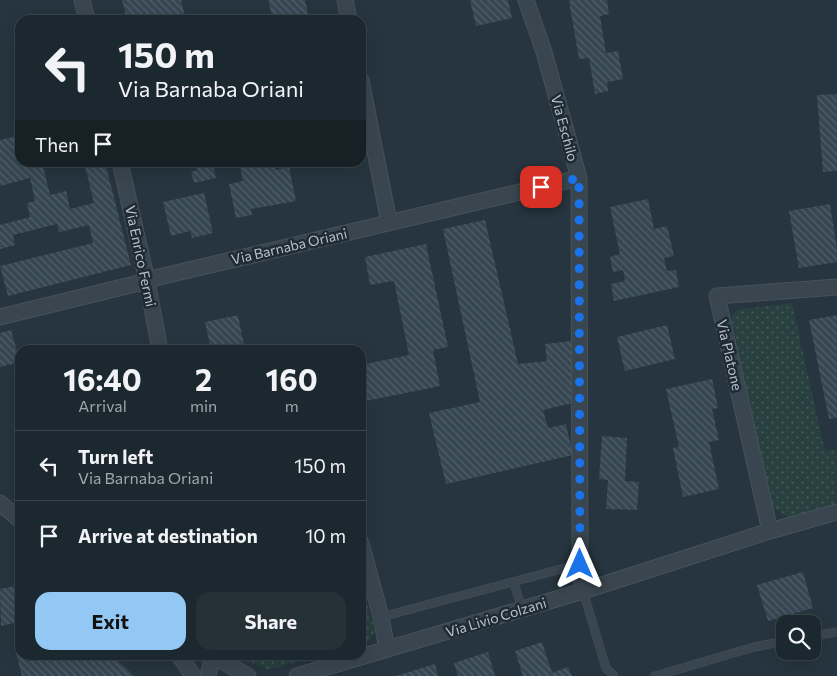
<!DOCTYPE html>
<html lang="en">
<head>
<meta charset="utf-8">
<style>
	:root { --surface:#1c282f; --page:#253037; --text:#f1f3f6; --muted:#a0a6aa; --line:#3a444b; --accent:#92c8f3 }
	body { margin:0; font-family:Commissioner,sans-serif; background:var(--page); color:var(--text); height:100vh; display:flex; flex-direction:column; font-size:19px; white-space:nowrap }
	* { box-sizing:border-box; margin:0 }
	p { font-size:16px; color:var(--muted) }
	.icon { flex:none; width:28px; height:28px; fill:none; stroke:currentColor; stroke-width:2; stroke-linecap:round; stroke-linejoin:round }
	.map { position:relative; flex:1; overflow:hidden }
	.details { position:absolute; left:15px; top:345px; width:351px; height:315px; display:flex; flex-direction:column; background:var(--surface); border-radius:15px; box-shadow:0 5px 20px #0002,0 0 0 1px var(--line) }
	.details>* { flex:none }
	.top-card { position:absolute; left:15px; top:15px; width:351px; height:152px; border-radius:15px; box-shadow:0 5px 20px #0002,0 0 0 1px var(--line); background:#1c282f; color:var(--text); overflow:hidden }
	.controls { position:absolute; left:776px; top:615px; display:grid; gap:10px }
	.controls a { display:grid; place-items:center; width:45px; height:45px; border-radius:10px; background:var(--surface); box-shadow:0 5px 20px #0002,0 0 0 1px var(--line); font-size:25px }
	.pin { position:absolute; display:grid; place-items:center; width:42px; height:42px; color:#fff; margin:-21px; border-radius:10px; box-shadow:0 2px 8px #0006 }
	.me { position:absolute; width:55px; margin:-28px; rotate:0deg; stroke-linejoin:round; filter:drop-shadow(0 0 4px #0008) }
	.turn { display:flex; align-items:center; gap:18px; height:105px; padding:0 20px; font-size:22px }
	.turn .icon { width:65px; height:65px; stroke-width:2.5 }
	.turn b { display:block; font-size:35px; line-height:42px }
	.then { display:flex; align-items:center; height:48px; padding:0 20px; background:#0003; gap:10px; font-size:19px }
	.eta { display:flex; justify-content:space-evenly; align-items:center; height:85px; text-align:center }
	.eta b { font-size:30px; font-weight:700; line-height:35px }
	.button { display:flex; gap:10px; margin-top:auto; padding:10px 20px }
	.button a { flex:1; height:58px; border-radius:15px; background:var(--accent); color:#111; font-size:20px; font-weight:700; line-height:58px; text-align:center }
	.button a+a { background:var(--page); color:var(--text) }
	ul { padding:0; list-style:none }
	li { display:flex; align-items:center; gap:15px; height:70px; padding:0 20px; border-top:1px solid var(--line) }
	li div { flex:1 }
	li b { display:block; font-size:19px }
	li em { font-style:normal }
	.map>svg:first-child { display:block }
	.grass { fill:url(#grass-dots) }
	.building { fill:url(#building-back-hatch) }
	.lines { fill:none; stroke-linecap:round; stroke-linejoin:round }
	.lane-casing { stroke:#47525b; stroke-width:9 }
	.street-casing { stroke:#47525b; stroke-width:17 }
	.lane { stroke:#3a464f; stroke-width:8 }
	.street { stroke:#3a464f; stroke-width:15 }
	.route { stroke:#1a73e8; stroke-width:9; stroke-dasharray:0 16.2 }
	.labels { text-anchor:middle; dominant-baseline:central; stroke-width:5; stroke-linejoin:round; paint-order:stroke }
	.street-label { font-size:14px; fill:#b7c1c9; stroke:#1f2b34 }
</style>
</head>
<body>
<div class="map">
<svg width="837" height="676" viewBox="0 0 837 676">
	<defs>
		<pattern id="grass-dots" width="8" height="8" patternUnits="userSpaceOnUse" patternTransform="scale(1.25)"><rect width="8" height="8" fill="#28403f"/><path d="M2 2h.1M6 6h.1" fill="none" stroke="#455a59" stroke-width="1.8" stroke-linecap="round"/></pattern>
		<pattern id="building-back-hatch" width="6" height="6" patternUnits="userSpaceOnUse" patternTransform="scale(1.25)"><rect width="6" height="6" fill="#364753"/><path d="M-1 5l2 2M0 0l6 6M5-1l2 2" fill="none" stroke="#51606a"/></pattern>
	</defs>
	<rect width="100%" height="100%" fill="#26353f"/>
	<!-- grass -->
	<path class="grass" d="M792,303L825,451L837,449V505L790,518L772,507L731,317L737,310Z
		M361,584L375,631L368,641L361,643Z
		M244,655H320L267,670L254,664Z"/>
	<!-- building -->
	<path class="building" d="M122,0H181L186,20H157L156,14L127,20Z
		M268,0H305L308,14L281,20H273Z
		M470,0H508L512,18L476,26Z
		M573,0H607L609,14L600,16L606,53L618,51L623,79L607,82L608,91L595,94L589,58L579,59L569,1Z
		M837,94V171L823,172L817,95Z
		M20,135V162H42L50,195L66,191L70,209L94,203L84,162H105L131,265L8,296L0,266L93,243L89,225L59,232L57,224L13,235L15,245L0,249V225L30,217L27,203L35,201L30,178L0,186V140Z
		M196,162H212L216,178L194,183L191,172L197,170Z
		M239,162H273L275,170L289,167L296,201L251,209L252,215L236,218L229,184L243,181Z
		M204,193L213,233L192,238L190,231L171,236L163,202Z
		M648,199L654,229L667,226L674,256L664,258L667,271L676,270L679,287L614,301L611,284L625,281L623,270L613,272L610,257L620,254L610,207Z
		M830,204L837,248V262L799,268L789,211Z
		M485,220L518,364L547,361L545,344L572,341L573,403L543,410L548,428L566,424L573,455L446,484L429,413L480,402L443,229Z
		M426,244L448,347L433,350L440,386L361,402V365L409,355L394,281L370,285L365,257Z
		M238,315L245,350H211L205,322Z
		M837,315V418L829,419L809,320Z
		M667,325L675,359L625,371L617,337Z
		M11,330L20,362L0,367V333Z
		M712,379L718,408L712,409L719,440L709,442L719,489L683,497L673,448L679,447L666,389Z
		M602,436L627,438L625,481L639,482L637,510L606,509L608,480L599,479Z
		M803,572L813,608L768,621L757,585Z
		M20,585V622L1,626L0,589Z
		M542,642L552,673L568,667L572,676H523L515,651Z
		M20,651V655H112L134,676H22L16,653Z
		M488,652L495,676H458L454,663Z
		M435,664L438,676H396Z"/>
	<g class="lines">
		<defs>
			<path id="lane" d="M514,583L522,609
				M583,591L606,668L614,676
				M381,617L580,564
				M812,636L837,632
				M655,676L754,647L785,641"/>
			<path id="street" d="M82,0L87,20
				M345,0L349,20
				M526,0L544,52L579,178L580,564L583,591
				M361,80L389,222
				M120,162L147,281L160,350
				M0,317L135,284L155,278L579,178
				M0,503L20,520
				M770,531L717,296L837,287
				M361,543L381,617L387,649
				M179,655L193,676
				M212,655L248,676
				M208,676L213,655
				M297,676L583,591L770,531L837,512"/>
		</defs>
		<!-- lane casing -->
		<use href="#lane" class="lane-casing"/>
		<!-- street casing -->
		<use href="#street" class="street-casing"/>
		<!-- lane -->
		<use href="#lane" class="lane"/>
		<!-- street -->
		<use href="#street" class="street"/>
	</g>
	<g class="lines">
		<!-- route -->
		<path class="route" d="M541,187L579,178L580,564"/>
	</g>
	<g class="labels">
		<!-- street labels -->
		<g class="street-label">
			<text transform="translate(565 128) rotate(75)">Via Eschilo</text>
			<text transform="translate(289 246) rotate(-13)">Via Barnaba Oriani</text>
			<text transform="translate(141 256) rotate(78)">Via Enrico Fermi</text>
			<text transform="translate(730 355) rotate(77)">Via Platone</text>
			<text transform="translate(496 617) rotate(-17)">Via Livio Colzani</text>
		</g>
	</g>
</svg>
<div class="controls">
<a><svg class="icon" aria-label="search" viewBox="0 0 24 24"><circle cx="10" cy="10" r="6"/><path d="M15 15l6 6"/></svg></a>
</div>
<div class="pin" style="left:541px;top:187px;background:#d93025"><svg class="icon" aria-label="arrive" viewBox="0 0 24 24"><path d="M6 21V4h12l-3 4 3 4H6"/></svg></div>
<svg class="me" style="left:580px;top:564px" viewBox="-20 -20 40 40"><path d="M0-17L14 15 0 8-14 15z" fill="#1a73e8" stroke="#fff" stroke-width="4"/></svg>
<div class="top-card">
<div class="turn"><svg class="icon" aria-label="left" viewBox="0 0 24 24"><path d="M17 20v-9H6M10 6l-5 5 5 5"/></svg><div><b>150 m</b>Via Barnaba Oriani</div></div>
<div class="then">Then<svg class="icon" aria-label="arrive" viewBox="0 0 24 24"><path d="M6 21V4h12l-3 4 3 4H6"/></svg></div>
</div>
<section class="details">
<div class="eta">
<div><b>16:40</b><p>Arrival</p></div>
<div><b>2</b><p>min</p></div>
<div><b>160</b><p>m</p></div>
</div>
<ul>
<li><svg class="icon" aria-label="left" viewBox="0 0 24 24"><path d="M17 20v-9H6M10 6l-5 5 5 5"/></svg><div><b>Turn left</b><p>Via Barnaba Oriani</p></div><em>150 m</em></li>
<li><svg class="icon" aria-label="arrive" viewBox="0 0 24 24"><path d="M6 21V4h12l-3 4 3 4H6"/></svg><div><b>Arrive at destination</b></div><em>10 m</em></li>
</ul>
<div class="button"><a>Exit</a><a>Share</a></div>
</section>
</div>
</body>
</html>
